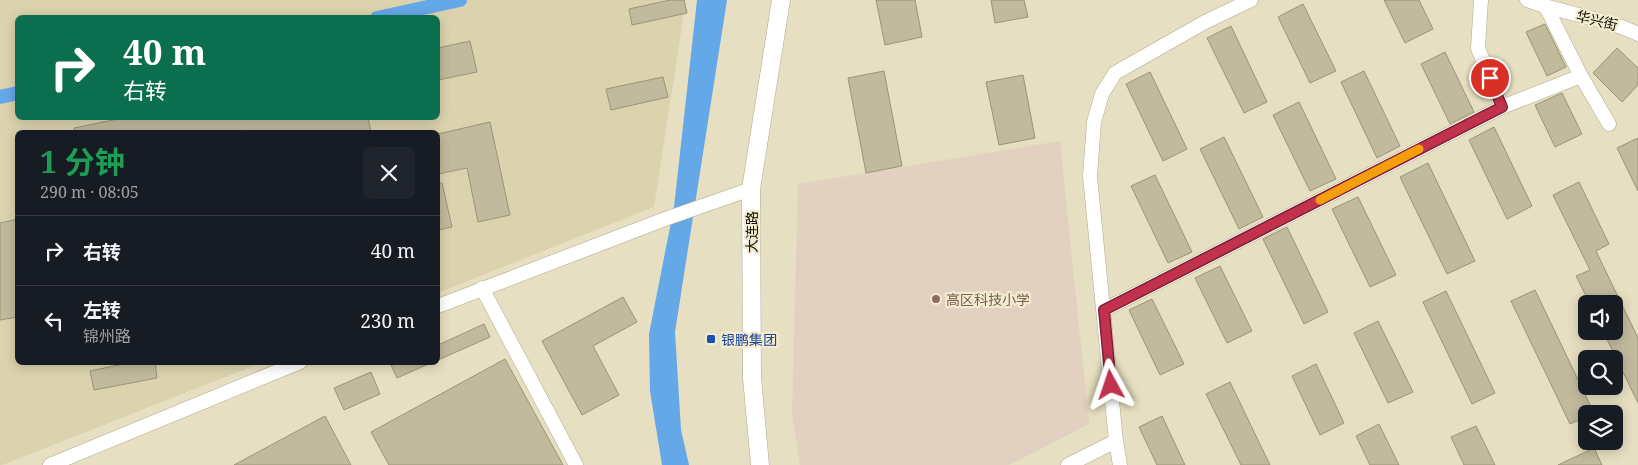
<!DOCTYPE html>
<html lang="zh">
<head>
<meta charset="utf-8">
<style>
	:root { --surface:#171b24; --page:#20242c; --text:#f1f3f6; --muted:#9ea1a6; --line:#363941 }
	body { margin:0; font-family:"Noto Serif","Noto Sans SC",serif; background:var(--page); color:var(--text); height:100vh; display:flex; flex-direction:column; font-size:19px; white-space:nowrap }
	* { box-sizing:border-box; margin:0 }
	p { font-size:16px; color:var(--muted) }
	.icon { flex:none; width:28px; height:28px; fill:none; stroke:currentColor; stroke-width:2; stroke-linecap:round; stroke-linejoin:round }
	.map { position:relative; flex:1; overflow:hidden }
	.details { position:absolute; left:15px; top:130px; width:425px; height:235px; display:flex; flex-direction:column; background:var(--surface); border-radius:8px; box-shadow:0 2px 12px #0003 }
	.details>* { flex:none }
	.hud { position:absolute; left:15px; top:15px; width:425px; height:105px; border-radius:8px; box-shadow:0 2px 12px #0003; background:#0b6e4f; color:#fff; overflow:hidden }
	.buttons { position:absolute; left:1578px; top:295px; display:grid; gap:10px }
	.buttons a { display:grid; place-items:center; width:45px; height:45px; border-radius:8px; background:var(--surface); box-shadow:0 2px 12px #0003; font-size:25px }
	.pin { position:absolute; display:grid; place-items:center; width:42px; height:42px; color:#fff; margin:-21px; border:2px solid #fff; border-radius:50%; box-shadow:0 1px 5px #0007 }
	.me { position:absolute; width:55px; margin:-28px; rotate:355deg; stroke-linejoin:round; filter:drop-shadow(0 0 4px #0008) }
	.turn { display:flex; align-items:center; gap:18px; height:105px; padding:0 25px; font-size:22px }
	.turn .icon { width:65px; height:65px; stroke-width:2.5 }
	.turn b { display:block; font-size:35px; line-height:42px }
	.round { display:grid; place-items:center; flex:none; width:52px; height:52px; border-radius:8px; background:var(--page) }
	.overview { display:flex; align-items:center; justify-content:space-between; height:85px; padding:0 25px }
	h1 { font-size:30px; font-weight:700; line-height:38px; color:#1e9e55 }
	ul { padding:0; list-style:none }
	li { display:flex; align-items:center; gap:15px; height:70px; padding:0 25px; border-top:1px solid var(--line) }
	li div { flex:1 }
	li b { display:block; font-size:19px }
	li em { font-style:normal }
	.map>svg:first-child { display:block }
	.built { fill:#dcd3ae; fill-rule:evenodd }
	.education { fill:#e2d1c0 }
	.water { fill:#65a8e7 }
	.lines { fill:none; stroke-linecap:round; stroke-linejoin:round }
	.canal { stroke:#65a8e7; stroke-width:14 }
	.building { fill:#c1ba9d; stroke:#9a9478 }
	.minor-casing { stroke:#b0a98c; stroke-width:15 }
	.major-casing { stroke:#b0a98c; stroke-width:19 }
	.minor { stroke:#fff; stroke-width:14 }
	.major { stroke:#fff; stroke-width:18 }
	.route-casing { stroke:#7e2033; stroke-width:12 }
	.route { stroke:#c2324e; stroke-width:9 }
	.slow { stroke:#f59e0b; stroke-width:9 }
	.education-dot { fill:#8d6e63; stroke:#f3ecce; stroke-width:2 }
	.transit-dot { fill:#1a4fb4; stroke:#f3ecce; stroke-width:2 }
	.labels { text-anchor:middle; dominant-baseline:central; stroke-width:4.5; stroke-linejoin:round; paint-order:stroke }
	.street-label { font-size:14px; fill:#0f0d04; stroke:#f3ecce }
	.education-label { font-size:14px; fill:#785e54; stroke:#f3ecce; text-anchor:start }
	.transit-label { font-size:14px; fill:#164399; stroke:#f3ecce; text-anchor:start }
</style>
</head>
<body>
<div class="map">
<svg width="1638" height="465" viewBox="0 0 1638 465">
	<rect width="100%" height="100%" fill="#e6dfc1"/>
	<!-- built -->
	<path class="built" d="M0,0H686L654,207L438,293V132H18V362L261,363L2,465H0ZM18,18H438V118H18Z"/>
	<!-- education -->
	<path class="education" d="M1060,141L1089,424L1009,465H800L792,414L798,184Z"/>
	<!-- water -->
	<path class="water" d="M697,0H727L675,332L681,430L689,465H662L650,391L649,334L674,207Z"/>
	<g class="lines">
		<!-- canal -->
		<path class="canal" d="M377,18L460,0
			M0,97L18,93"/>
	</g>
	<!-- building -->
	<path class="building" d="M670,0H684L687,13L632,25L629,9Z
		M876,0H915L922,37L885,45Z
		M991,0H1024L1028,17L995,23Z
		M1384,0H1419L1433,29L1405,43Z
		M1303,4L1336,71L1310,83L1278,17Z
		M1545,24L1566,67L1547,76L1526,32Z
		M1231,26L1267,102L1244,113L1207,38Z
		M470,41L477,72L438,80V48Z
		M1617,48L1638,68V85L1622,102L1593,73Z
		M1445,52L1474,112L1450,124L1421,64Z
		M884,71L902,166L866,173L848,78Z
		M1364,71L1400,146L1377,158L1341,82Z
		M1150,72L1187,149L1163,161L1126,84Z
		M1023,75L1035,138L999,145L986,82Z
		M663,77L668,97L611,110L606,89Z
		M1562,93L1582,134L1555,147L1535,105Z
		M1299,102L1336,179L1310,191L1273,115Z
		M123,118H368L371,132H247V130L236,132H75L74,128Z
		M490,122L510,215L478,222L467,168L438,174V134Z
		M1494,127L1532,206L1507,219L1469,140Z
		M1224,137L1263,217L1239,229L1200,149Z
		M1638,138V191L1617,148Z
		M1428,163L1475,261L1447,274L1400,177Z
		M1155,175L1192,252L1168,263L1131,186Z
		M1579,182L1609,244L1596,251L1638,338V403L1603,331H1614V304H1590L1576,276L1590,270L1553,195Z
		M438,183H442L452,227L438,230Z
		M1358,197L1396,275L1370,287L1332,209Z
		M18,219V317L0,320V223Z
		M1287,227L1328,312L1304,324L1263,239Z
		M1220,266L1252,331L1227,343L1195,278Z
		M1535,290L1594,413L1586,414V417L1570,424L1511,301Z
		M1446,291L1495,393L1472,404L1423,302Z
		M623,297L637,322L593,346L619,395L582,415L542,341Z
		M1152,299L1184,364L1160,375L1129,310Z
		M1378,321L1413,392L1388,403L1354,333Z
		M484,324L490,337L438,360V345Z
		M505,359L563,465H389L371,432Z
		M133,362H155L157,378L94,390L90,371Z
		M398,362H433L397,378L391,365Z
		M1316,364L1344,423L1320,435L1292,376Z
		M371,372L380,394L344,410L334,388Z
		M1230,382L1270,465H1241L1206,394Z
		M325,416L351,465H234Z
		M1162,416L1185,465H1157L1139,427Z
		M1379,424L1399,465H1370L1356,436Z
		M1476,426L1495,465H1464L1451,437Z
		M1594,448L1602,465H1558Z"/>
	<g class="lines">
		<defs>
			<path id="minor" d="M1481,0L1478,48L1502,107
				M1527,0C1563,14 1603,17 1638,34
				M1546,7L1581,76L1609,124
				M482,288L576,465
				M438,306L665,219L751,189
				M1104,310L1502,107L1581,76
				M50,465L300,362
				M1068,465L1116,441
				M1120,465L1116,441L1090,176L1094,122L1102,94L1115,73L1205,22L1251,0"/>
			<path id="major" d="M760,465L752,378L751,189L781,0"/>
		</defs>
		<!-- minor casing -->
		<use href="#minor" class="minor-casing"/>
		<!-- major casing -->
		<use href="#major" class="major-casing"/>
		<!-- minor -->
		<use href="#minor" class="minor"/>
		<!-- major -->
		<use href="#major" class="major"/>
	</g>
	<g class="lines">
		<defs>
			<path id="route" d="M1111,385L1104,310L1502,107L1490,78"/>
		</defs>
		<!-- route casing -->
		<use href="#route" class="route-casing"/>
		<!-- route -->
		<use href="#route" class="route"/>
		<!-- slow -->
		<path class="slow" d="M1320,200L1419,149"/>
	</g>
	<!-- markers -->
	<circle class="education-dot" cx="936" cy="299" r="5"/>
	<rect class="transit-dot" x="706" y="334" width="10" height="10" rx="2.5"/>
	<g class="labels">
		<!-- street labels -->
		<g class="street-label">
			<text transform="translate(1597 20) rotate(14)">华兴街</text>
			<text transform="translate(751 232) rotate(-90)">大连路</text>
		</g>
		<!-- education labels -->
		<g class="education-label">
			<text x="946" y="299">高区科技小学</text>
		</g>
		<!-- transit labels -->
		<g class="transit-label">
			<text x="721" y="339">银鹏集团</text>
		</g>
	</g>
</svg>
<div class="buttons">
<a><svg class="icon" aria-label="sound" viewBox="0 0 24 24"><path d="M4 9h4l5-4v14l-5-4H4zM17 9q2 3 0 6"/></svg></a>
<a><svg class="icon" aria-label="search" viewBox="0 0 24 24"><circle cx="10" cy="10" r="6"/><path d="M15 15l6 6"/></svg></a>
<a><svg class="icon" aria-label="layers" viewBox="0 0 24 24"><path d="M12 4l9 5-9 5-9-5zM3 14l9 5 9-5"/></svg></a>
</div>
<div class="pin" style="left:1490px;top:78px;background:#d93025"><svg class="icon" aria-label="arrive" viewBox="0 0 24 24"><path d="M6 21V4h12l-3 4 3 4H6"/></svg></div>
<svg class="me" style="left:1111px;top:385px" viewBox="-20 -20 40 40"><path d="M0-17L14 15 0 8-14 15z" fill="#c2324e" stroke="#fff" stroke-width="4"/></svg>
<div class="hud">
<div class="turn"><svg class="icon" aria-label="right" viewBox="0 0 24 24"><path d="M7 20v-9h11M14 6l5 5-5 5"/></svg><div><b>40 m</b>右转</div></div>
</div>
<section class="details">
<div class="overview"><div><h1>1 分钟</h1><p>290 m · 08:05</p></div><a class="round"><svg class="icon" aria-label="close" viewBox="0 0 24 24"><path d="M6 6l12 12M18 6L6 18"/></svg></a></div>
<ul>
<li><svg class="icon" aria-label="right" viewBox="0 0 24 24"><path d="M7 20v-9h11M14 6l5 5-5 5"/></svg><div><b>右转</b></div><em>40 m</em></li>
<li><svg class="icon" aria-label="left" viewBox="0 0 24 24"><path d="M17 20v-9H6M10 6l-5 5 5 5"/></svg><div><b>左转</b><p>锦州路</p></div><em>230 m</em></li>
</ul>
</section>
</div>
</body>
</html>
